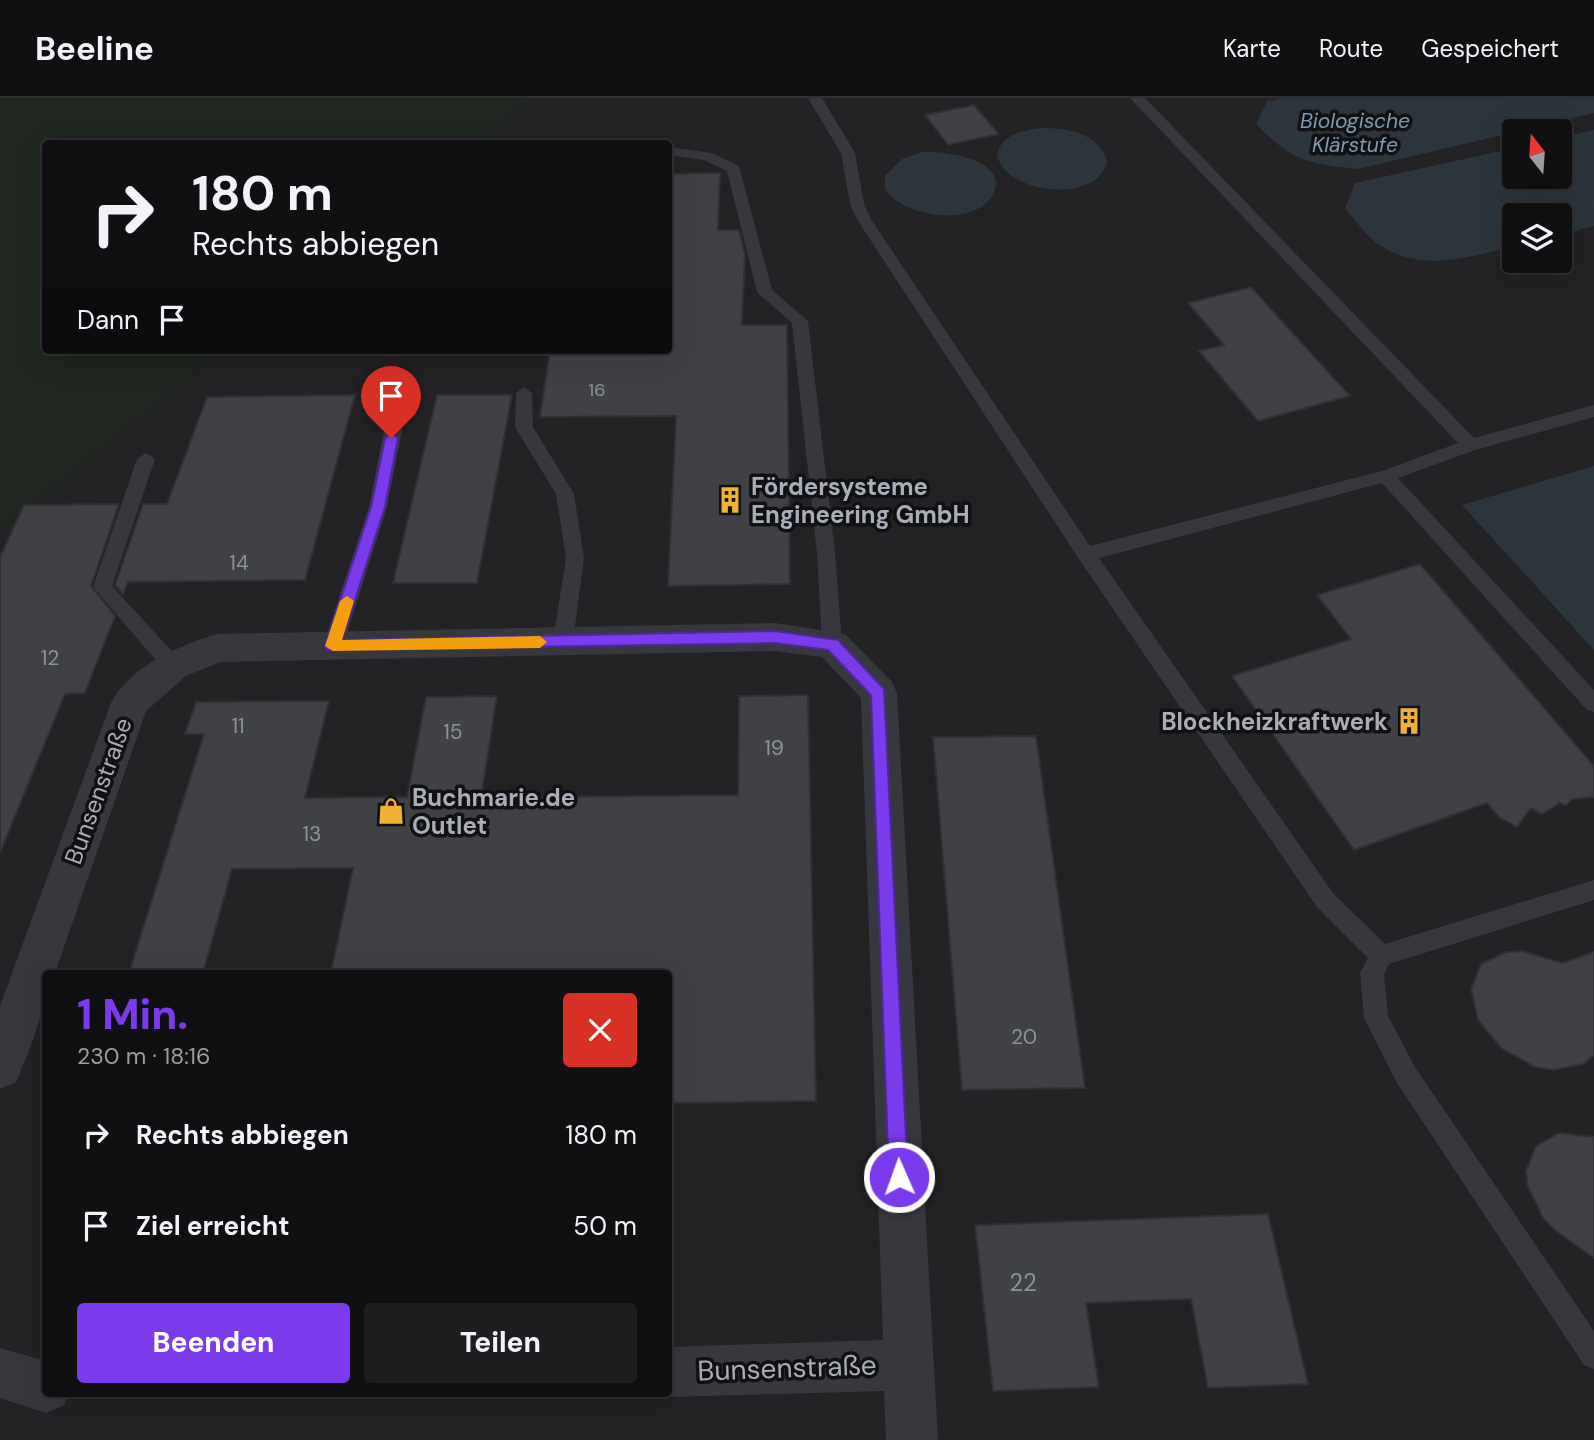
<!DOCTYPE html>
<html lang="de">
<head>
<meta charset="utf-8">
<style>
	:root { --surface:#101012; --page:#1e1e20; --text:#f1f3f6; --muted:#9c9d9f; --line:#303032; --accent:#7c3aed }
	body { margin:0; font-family:"DM Sans",sans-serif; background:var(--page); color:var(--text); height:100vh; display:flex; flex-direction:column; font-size:26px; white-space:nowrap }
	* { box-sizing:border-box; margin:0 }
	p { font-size:23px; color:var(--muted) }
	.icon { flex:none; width:38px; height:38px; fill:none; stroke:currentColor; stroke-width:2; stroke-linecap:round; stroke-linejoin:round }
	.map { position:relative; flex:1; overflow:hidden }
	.details { position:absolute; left:42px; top:872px; width:630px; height:427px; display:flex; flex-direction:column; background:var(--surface); border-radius:7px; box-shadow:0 7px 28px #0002,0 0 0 2px var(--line) }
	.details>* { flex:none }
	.banner { position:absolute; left:42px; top:42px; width:630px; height:214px; border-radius:7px; box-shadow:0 7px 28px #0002,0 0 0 2px var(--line); background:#101012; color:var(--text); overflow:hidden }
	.needle { width:46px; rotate:343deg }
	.tools { position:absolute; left:1502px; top:21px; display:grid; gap:14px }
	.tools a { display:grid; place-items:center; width:70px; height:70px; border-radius:7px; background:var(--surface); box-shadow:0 7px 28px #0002,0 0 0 2px var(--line); font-size:35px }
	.pin { position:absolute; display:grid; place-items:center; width:60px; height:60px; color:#fff; margin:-72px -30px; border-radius:50% 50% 50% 0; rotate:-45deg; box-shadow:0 0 7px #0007 }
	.pin .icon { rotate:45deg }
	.me { position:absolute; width:77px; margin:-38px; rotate:358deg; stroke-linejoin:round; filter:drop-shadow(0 0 5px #0008) }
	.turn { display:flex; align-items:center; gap:24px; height:147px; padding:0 35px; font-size:32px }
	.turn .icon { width:91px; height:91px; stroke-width:2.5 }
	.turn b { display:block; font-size:49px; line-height:60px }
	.then { display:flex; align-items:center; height:66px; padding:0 35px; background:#0003; gap:14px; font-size:26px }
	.round { display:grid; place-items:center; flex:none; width:74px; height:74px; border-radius:7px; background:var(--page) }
	.summary { display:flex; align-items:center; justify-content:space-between; height:119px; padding:0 35px }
	h1 { font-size:42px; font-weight:800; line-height:52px; color:var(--accent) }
	.primary-button { display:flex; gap:14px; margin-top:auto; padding:14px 35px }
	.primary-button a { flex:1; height:80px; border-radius:7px; background:var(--accent); color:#fff; font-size:28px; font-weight:800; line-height:80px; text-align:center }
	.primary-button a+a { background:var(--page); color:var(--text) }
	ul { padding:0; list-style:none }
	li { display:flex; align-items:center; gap:21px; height:91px; padding:0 35px }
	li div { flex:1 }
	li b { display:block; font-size:26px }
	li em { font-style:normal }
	header { display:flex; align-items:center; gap:42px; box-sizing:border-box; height:98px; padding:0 35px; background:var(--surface); border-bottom:2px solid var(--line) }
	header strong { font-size:33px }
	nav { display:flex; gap:38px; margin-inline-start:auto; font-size:24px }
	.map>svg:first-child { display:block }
	.built { fill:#222225; fill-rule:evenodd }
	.green { fill:#1e261f }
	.water { fill:#2c353c }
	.building { fill:#404145; stroke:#303034; stroke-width:2 }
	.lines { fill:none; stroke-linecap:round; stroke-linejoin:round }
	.service { fill:#37383d; fill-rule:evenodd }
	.minor { fill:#37383d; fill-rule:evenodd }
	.route { fill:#7c3aed; stroke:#51269a; stroke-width:2 }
	.slow { fill:#f59e0b }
	.labels { text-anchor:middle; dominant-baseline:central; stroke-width:7; stroke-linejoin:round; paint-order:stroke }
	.far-number-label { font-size:18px; fill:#8e929b }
	.far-water-label { font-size:21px; font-style:italic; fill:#7f9bb3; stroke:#111113 }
	.number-label { font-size:21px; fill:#8e929b }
	.poi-label { font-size:24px; font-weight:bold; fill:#a8adb8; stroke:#111113; text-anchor:start }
	.street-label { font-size:24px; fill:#a8adb8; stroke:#111113 }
	.near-number-label { font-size:24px; fill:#8e929b }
	.near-street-label { font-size:28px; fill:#a8adb8; stroke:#111113 }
</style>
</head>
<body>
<header>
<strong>Beeline</strong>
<nav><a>Karte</a><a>Route</a><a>Gespeichert</a></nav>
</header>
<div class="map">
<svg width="1594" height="1342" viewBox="0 0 1594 1342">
	<rect width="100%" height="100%" fill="#161618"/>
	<!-- built -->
	<path class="built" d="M534,0H1594V1342H0V433L223,252H668V46L478,45ZM1514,33H1559V79H1514ZM1514,117H1559V163H1514ZM46,875H668V1295H46Z"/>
	<!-- green -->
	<path class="green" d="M0,0H534L478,45L46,46V252H223L0,433Z"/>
	<!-- water -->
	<path class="water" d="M1282,0H1594V15L1358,71C1307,66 1292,63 1256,26L1267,3Z
		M1043,30C1067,30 1098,35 1107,62C1102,106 1006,98 997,57C1001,36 1024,32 1043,30Z
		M1594,32V128L1559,137V117H1514V148C1470,159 1421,175 1380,147C1367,139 1356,123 1345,111L1355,85L1514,50V79H1559V40Z
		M922,54C943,52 1013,62 992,98C972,130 904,119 885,91V78L902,61Z
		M1594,368V552L1462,407Z"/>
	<!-- building -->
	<path class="building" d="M974,7L999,36L948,47L925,17Z
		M720,75L718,132H739L745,156L742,227H787L790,486L668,488L676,318L540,319L550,252H668V76Z
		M1251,189L1350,298L1258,323L1199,253L1224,247L1188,205Z
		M355,297L305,482L128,484L123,496L115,487L143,406H167L207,299Z
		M437,297H512L477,485H393Z
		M119,406L91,488L115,518L85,595L65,596L0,755V459L24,407Z
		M1420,466L1594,668V699L1572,701L1566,708L1560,705L1542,716L1531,710L1517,729L1499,719L1487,705L1354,752L1232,578L1351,541L1317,497Z
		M808,597L816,1003L668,1005V875H331L353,770L232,771L203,875H129L204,636H185L196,604L329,603L305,700L407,699L426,599L497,598L481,700L635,698L738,697L739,598Z
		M1036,638L1085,990L962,992L933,639Z
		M1522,853L1562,865L1594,854V957L1584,966L1553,972L1535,969L1501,950L1478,922L1471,891L1481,866L1506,854Z
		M1559,1035L1594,1039V1160L1556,1133L1543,1120L1528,1089L1526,1073L1536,1048Z
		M1268,1116L1308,1286L1208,1290L1191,1201L1086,1205L1099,1289L993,1293L975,1127Z"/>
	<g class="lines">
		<!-- service -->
		<path class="service" d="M808,0H822L855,55L864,106L872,123L1090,448L1382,373L1458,345L1130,0H1145L1474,340L1594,307V319L1475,352L1398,380L1594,592V614L1587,612L1382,385L1099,460L1333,795L1385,846L1594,782V802L1389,866L1384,876L1388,918L1415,969L1594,1233V1271L1584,1267L1397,985L1364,920L1360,875L1368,860L1317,809L1079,461L858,123L850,106L841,55Z
			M668,49L712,55L739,68L772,192L808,223L835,455L842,546L839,551H825L822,546L817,455L792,225L757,194L727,73L704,62L668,57Z
			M524,289L532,295L533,329L574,396L584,460L573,543L570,548H556L553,543L566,460L556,396L515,329L516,295Z
			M396,311L405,317L387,409L343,548L340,553H326L323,548L369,409L387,317Z
			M146,355L155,361L112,488L180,562L183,568L180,574H166L93,489L137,361Z"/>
		<!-- minor -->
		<path class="minor" d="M775,525L845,536L892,584L897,595L938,1342H886L884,1293L668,1299L657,1295H668V1249L883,1242L861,600L822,559L775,553L220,564L186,578L146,613L55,875H46C46,913 31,949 16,984L0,991V908L111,605C131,567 179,548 217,536Z
			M0,1250L46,1263V1295H69L64,1307L46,1315L0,1300Z"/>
	</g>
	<!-- route -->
	<path class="route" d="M391,335L398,340L385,409L342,542L775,533L838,542L884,591L908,1079L906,1086L899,1089L892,1086L889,1079L871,597L828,552L775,545L327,552L325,548L371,409L385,340Z"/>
	<!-- slow -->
	<path class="slow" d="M347,498L354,503L342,542L540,538L547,544L540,550L333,553L325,548L340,503Z"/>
	<!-- icons -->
	<defs>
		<symbol id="building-bare" viewBox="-9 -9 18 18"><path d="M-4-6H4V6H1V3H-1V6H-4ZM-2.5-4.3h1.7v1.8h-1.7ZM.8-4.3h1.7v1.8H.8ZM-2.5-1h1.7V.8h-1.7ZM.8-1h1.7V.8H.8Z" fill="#f2b134" stroke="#111113" stroke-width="2.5" paint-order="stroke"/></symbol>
		<symbol id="shop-bare" viewBox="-9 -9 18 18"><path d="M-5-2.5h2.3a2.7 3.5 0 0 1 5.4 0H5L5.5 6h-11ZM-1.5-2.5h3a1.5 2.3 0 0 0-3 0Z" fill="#f2b134" stroke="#111113" stroke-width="2.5" paint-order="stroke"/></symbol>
	</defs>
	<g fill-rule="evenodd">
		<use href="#building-bare" x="711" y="383" width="38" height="38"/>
		<use href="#building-bare" x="1390" y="604" width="38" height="38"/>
		<use href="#shop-bare" x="372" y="694" width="38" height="38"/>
	</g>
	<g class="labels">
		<!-- far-number labels -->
		<g class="far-number-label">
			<text x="597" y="292">16</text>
		</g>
		<!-- far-water labels -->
		<g class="far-water-label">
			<text x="1355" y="23">Biologische<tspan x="1355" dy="24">Klärstufe</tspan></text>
		</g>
		<!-- number labels -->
		<g class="number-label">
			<text x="239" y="465">14</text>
			<text x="50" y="560">12</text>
			<text x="238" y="628">11</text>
			<text x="453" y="634">15</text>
			<text x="774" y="650">19</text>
			<text x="312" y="736">13</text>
			<text x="1024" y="939">20</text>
		</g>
		<!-- poi labels -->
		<g class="poi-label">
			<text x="751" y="388">Fördersysteme<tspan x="751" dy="28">Engineering GmbH</tspan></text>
			<text x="1388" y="623" text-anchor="end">Blockheizkraftwerk</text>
			<text x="412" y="699">Buchmarie.de<tspan x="412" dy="28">Outlet</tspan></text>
		</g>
		<!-- street labels -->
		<g class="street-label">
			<text transform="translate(98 693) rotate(-70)">Bunsenstraße</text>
		</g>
		<!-- near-number labels -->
		<g class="near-number-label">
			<text x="1023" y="1184">22</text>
		</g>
		<!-- near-street labels -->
		<g class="near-street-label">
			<text transform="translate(787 1270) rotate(-2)">Bunsenstraße</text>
		</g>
	</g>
</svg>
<div class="tools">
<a><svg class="needle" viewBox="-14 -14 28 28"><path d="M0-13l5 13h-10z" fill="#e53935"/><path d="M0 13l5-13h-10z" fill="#9c9d9f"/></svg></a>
<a><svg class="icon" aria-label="layers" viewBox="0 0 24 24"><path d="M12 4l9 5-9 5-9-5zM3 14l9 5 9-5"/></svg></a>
</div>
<div class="pin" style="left:391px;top:340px;background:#d93025"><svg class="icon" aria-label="arrive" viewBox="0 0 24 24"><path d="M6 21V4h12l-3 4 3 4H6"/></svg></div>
<svg class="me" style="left:899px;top:1079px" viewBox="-20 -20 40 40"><circle r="17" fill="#7c3aed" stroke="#fff" stroke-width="3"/><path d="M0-11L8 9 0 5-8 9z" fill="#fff"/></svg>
<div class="banner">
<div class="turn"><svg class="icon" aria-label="right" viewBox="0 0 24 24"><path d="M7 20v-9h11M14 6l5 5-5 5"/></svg><div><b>180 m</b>Rechts abbiegen</div></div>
<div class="then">Dann<svg class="icon" aria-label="arrive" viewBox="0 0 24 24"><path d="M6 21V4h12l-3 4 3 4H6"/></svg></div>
</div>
<section class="details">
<div class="summary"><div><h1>1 Min.</h1><p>230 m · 18:16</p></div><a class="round" style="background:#d93025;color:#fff"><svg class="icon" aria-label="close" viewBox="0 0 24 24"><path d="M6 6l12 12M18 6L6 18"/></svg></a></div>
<ul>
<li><svg class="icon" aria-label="right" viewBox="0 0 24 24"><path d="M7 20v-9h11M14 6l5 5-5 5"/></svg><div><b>Rechts abbiegen</b></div><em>180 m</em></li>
<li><svg class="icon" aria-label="arrive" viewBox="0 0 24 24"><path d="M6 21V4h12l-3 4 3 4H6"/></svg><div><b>Ziel erreicht</b></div><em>50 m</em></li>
</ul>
<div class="primary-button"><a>Beenden</a><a>Teilen</a></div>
</section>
</div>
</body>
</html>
